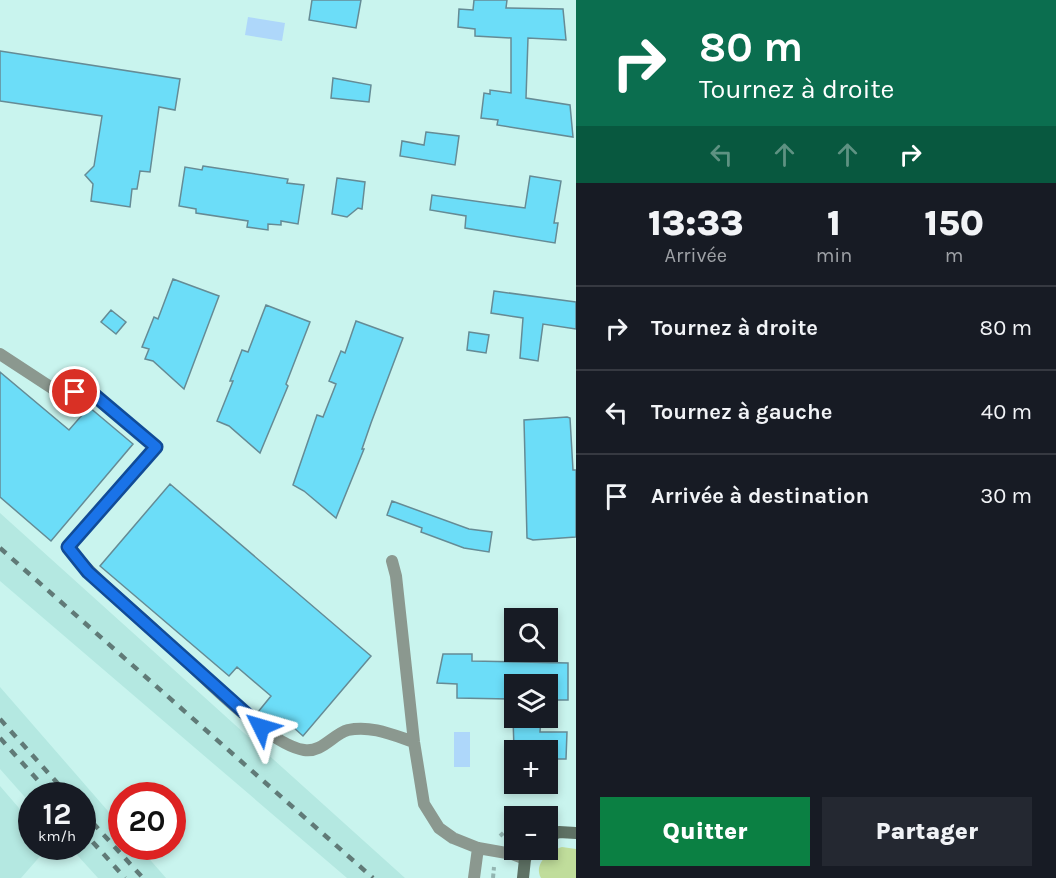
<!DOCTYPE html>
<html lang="fr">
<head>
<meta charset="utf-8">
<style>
	:root { --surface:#171b24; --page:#242831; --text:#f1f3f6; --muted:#9ea1a6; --line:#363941; --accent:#0b8043 }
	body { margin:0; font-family:Karla,sans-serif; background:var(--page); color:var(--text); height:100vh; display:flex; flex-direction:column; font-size:22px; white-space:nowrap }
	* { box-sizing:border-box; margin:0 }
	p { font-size:20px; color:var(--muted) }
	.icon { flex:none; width:33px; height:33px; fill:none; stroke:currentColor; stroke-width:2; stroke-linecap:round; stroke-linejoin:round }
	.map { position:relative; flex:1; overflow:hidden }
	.drawer { display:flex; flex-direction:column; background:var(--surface); width:480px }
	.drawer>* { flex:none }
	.hud { background:#0b6e4f; color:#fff; overflow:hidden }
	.buttons { position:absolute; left:504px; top:608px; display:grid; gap:12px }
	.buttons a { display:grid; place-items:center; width:54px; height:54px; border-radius:0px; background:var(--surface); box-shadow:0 3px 9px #0003; font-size:30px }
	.speed { position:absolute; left:18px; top:782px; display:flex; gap:12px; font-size:30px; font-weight:700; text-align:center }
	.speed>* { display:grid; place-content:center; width:78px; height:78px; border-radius:50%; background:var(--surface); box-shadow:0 3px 9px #0003; line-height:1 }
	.speed small { font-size:15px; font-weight:400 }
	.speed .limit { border:9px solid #d22; background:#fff; color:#111 }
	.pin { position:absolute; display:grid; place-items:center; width:51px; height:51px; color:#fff; margin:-26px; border:3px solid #fff; border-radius:50%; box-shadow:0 2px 6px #0007 }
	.me { position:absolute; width:66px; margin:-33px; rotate:310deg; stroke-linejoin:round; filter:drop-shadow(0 0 4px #0008) }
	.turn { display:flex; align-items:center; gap:21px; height:126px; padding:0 24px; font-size:27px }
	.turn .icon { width:78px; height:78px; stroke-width:2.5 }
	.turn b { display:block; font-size:42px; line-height:51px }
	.lanes { display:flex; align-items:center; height:57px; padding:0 24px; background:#0003; justify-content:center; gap:30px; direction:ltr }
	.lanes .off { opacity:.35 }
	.eta { display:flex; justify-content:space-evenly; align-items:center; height:102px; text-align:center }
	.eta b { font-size:36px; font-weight:800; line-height:42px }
	.button { display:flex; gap:12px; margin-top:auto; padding:12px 24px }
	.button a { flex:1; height:69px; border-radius:0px; background:var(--accent); color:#fff; font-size:24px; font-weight:800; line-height:69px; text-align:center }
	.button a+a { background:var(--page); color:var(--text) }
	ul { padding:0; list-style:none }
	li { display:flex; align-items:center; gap:18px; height:84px; padding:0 24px; border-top:2px solid var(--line) }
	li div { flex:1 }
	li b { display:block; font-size:22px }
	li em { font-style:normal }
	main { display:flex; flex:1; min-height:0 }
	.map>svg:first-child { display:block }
	.built { fill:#b4e8e1 }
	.green { fill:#c0dd9b }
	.water { fill:#aed7fa }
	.building { fill:#6cddf8; stroke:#658b95; stroke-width:1.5 }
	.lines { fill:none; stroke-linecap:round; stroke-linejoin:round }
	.path { stroke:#93b5b1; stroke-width:4; stroke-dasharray:4.5 3; stroke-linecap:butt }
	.service { stroke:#8b988f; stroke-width:12 }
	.secondary { stroke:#5e7164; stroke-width:12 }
	.rail { stroke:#607a77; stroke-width:4.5; stroke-dasharray:8 8; stroke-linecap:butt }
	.route-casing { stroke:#114b97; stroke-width:15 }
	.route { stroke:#1a73e8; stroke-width:10 }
</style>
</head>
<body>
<main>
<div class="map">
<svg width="576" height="878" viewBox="0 0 576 878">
	<rect width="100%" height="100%" fill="#c9f4ee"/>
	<!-- built -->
	<path class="built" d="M0,513L405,878H347L0,581Z
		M0,687L121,826L122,846H138L166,878H98L69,846H82V795H32L31,804L0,769Z
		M0,786L31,822L32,846H49L21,878H0Z"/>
	<!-- green -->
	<path class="green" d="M562,847L576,849V878H541C533,864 549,851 562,847Z"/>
	<!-- water -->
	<path class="water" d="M248,17L285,23L282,41L245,35Z
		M454,732H470V767H454Z"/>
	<!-- building -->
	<path class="building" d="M312,0H361L356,28L309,20Z
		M474,0H507L506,8L563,9L566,40L528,38L526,98L570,105L573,137L497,125L498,120L481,118L484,93L490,94V90L511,93V38L475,36V29L458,27L459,9L473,10Z
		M0,51L180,79L175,110L159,107L150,172L140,171L137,189H132L130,207L91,201L93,184L85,175L94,166L102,116L0,101Z
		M333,78L371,85L369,102L331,98Z
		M426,132L459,136L455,165L400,156L402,141L424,145Z
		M203,166L288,179L287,183L304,185L298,224L281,221V225L268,224V230L247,227L248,221L196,213V209L179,206L185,167L202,170Z
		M530,176L561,181L554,223H558L555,243L465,228L466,216L430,210L432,195L525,208Z
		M337,178L365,182L362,209L358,208L347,217L332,214Z
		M173,279L219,296L184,389L153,361L145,359L149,349L142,347L154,317L158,319Z
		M494,291L576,302V329L543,324L538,361L520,358L523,318L491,313Z
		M266,305L310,322L286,384L288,386L260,453L229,426L217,421L233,381H230L242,350L248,352Z
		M111,310L126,322L116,334L101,322Z
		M356,321L403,338L371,423L362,449H364L336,518L304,491L293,485L317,415L323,417L336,384L329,381L341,351L345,353Z
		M469,332L489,335L486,353L467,350Z
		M0,372L69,430L89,407L133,444L51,541L0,497Z
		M567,417L570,418L573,470H576V537L533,540L527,538L524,420Z
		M170,484L371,656L303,736L284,719L276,728L258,712L271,696L237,667L229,676L100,566Z
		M392,501L469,529L492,532L489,552L464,548L421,532L422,528L387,515Z
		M443,654H472V661L568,663V700H548V684H514V699L457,698V684L437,683Z
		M513,717H541L540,732H567L566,759H548V750H514Z"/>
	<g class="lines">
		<!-- path -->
		<path class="path" d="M528,816L538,814L553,818
			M500,836L514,823
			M493,878L494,867"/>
		<!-- service -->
		<path class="service" d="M0,354L58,392L92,393L156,447L68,547C91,575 119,598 146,622C180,653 263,744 304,750C322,753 333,734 348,730C371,725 393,735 414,742
			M392,561L396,576L414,742L424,804L439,828L453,838L478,848L512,854L525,859
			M474,878L478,848"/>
		<!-- secondary -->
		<path class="secondary" d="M548,836L559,832L576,833
			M523,878L525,859L531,849"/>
		<!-- rail -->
		<path class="rail" d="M0,548L373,878
			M0,719L68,795
			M0,738L51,795
			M82,811L143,878
			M82,830L125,878"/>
	</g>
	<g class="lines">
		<defs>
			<path id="route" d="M75,392L92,393L156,447L68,547L88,572L261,727"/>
		</defs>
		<!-- route casing -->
		<use href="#route" class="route-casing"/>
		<!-- route -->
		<use href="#route" class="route"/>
	</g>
</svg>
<div class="buttons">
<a><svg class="icon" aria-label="search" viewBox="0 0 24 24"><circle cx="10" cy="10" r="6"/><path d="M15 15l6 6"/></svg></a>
<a><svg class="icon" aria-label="layers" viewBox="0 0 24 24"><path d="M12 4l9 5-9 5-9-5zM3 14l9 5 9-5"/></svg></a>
<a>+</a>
<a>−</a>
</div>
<div class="speed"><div>12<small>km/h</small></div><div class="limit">20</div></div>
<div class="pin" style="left:75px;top:392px;background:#d93025"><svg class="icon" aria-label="arrive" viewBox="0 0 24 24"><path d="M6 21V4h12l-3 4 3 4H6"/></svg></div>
<svg class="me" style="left:261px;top:727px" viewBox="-20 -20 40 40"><path d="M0-17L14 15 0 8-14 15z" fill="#1a73e8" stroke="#fff" stroke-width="4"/></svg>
</div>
<section class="drawer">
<div class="hud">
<div class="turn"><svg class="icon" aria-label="right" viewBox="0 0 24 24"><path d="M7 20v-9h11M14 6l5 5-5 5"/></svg><div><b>80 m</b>Tournez à droite</div></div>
<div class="lanes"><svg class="icon off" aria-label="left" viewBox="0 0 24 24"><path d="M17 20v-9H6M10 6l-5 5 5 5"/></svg><svg class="icon off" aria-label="ahead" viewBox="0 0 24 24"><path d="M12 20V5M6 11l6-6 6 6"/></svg><svg class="icon off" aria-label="ahead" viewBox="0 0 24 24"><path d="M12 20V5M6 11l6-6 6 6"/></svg><svg class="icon" aria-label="right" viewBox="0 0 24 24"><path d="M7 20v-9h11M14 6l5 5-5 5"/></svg></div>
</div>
<div class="eta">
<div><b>13:33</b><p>Arrivée</p></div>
<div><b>1</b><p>min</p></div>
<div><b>150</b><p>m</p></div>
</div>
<ul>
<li><svg class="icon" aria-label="right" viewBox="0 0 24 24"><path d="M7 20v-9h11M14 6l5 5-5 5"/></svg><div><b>Tournez à droite</b></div><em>80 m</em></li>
<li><svg class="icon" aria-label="left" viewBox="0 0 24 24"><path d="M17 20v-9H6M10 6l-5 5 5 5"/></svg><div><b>Tournez à gauche</b></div><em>40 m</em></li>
<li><svg class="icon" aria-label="arrive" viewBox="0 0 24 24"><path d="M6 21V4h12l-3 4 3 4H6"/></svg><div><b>Arrivée à destination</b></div><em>30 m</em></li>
</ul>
<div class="button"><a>Quitter</a><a>Partager</a></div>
</section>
</main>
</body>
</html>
